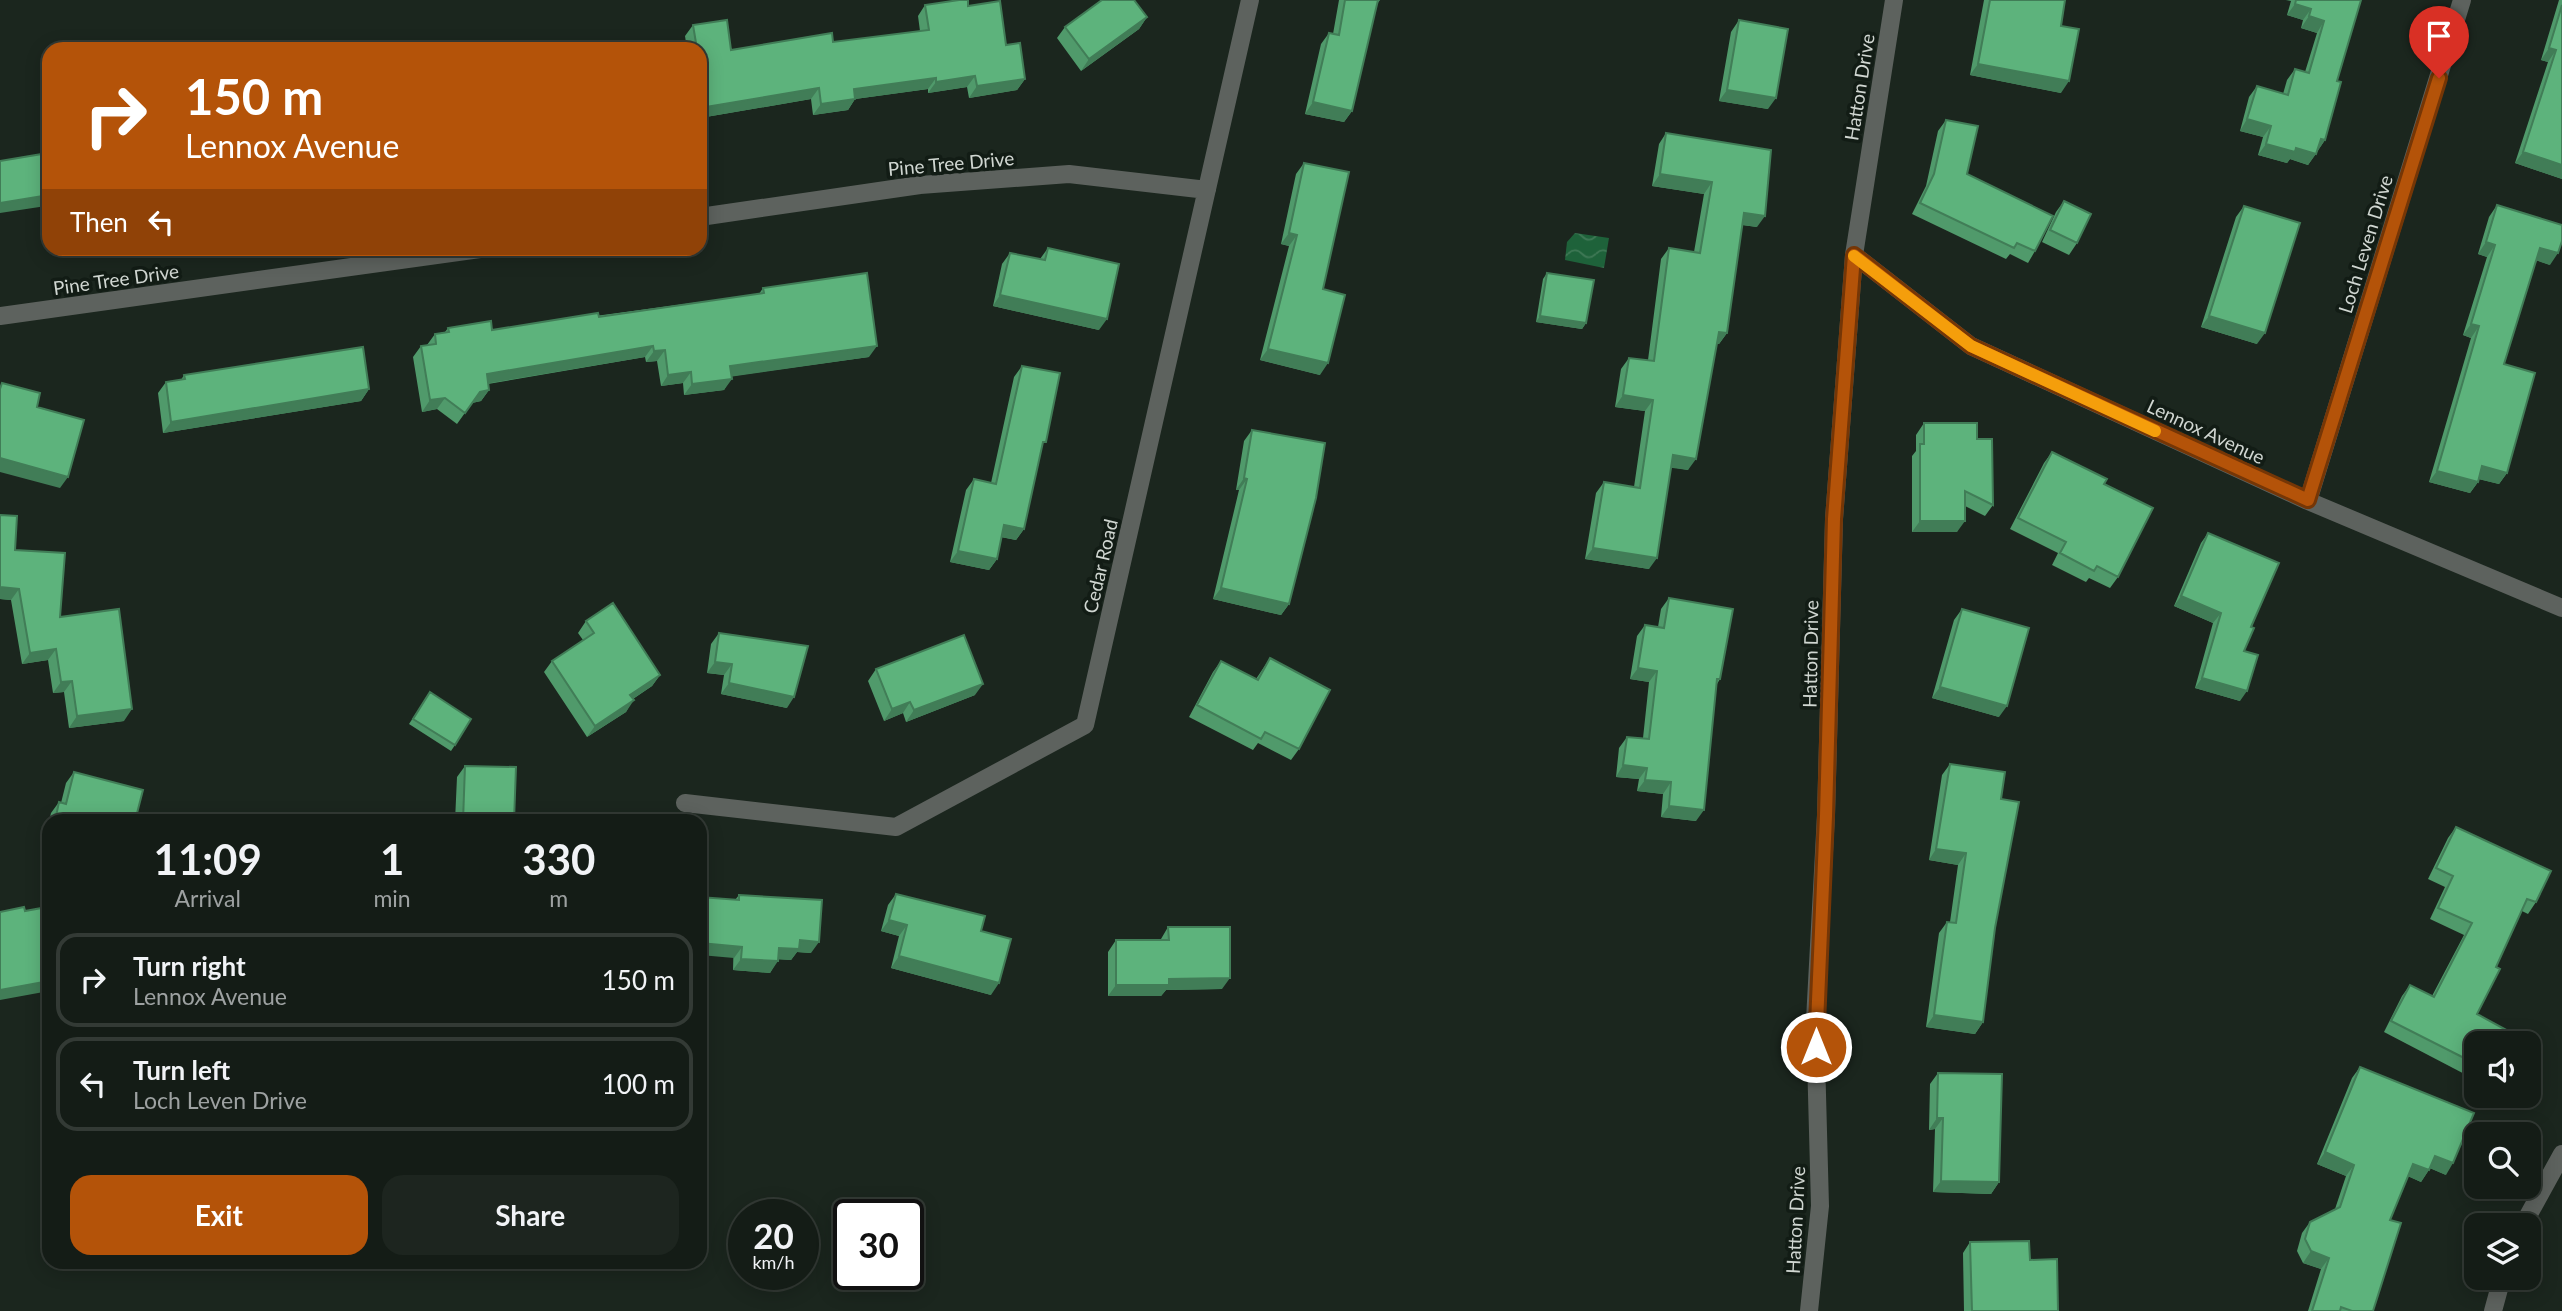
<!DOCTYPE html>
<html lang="en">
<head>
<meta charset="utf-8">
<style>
	:root { --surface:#141c16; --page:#1d251f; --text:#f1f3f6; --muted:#9da1a1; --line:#333a35; --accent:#b45309 }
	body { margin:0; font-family:Lato,sans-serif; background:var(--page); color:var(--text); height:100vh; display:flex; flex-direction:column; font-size:26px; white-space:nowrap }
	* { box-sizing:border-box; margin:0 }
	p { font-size:23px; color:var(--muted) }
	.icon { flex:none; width:38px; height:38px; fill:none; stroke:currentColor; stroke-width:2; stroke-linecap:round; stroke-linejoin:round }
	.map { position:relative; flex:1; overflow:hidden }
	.details { position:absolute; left:42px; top:814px; width:665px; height:455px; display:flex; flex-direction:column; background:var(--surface); border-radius:21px; box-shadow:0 4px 18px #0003,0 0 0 2px var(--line) }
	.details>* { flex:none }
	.hud { position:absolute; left:42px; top:42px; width:665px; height:214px; border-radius:21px; box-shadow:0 4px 18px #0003,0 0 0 2px var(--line); background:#b45309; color:#fff; overflow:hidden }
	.fabs { position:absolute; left:2464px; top:1031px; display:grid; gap:14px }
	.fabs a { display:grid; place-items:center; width:77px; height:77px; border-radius:14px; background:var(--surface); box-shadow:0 4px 18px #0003,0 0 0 2px var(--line); font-size:35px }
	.speed { position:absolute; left:728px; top:1199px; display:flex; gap:14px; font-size:35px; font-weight:700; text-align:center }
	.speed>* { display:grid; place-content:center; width:91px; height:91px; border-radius:50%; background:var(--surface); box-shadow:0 4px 18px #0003,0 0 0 2px var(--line); line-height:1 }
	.speed small { font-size:18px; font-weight:400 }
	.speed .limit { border:4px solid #111; border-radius:10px; background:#fff; color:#111 }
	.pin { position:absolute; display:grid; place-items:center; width:60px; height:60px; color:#fff; margin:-72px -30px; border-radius:50% 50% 50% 0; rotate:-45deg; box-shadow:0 0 7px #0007 }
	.pin .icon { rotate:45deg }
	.me { position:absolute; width:77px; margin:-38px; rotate:0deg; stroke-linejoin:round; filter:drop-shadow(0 0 5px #0008) }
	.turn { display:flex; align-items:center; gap:24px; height:147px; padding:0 28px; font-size:32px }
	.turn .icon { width:91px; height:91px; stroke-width:2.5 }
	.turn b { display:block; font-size:49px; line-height:60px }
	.then { display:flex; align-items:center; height:66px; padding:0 28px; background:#0003; gap:14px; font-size:26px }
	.eta { display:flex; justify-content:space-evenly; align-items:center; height:119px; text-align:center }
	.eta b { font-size:42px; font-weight:700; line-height:49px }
	.button { display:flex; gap:14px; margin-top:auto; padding:14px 28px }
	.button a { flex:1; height:80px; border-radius:21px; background:var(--accent); color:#fff; font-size:28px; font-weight:700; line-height:80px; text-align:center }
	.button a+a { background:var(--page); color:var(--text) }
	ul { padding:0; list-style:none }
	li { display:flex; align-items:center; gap:21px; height:94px; margin:0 14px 10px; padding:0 14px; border:4px solid var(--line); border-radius:21px }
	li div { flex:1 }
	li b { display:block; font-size:26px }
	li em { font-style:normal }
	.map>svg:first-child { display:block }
	.water { fill:url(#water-waves) }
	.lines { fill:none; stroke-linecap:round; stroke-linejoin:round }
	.street { stroke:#5d625e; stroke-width:18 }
	.wall { fill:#509a6b }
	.shaded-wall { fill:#417d57 }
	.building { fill:#5db37c; stroke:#417d57; stroke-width:2 }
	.route-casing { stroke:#753606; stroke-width:18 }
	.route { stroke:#b45309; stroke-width:12 }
	.slow { stroke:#f59e0b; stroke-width:12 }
	.labels { text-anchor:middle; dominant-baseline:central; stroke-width:7; stroke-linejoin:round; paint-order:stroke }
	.street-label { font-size:19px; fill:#d0d6d1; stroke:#121c15 }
</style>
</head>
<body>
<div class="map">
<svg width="2562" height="1311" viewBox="0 0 2562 1311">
	<defs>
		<pattern id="water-waves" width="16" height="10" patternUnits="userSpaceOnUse" patternTransform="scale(1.75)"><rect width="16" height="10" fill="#1e623a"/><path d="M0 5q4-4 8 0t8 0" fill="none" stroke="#3e7855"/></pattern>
	</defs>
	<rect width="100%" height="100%" fill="#1b261e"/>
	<!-- water -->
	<path class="water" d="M1575,233L1609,238L1604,268L1565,260L1567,242Z"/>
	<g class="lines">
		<!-- street -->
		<path class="street" d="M700,217L920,185L1069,174L1207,190
			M1854,255L1971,346L2308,501L2562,608
			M0,316L487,248
			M2308,501L2462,0
			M685,803L896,827L1085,725L1250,0
			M2523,1225L2562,1154
			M1809,1311L1820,1206L1815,1020L1826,815L1834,519L1854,255L1894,0
			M2493,1311L2502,1278"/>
	</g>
	<!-- wall -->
	<path class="wall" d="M1339,0H1380L1377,4L1352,111L1344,122L1305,114L1321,44L1329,33L1333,34Z
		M1984,0H2065L2061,26V93L1970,75Z
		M2286,0H2361L2337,81L2325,140L2308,165L2290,159L2287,163L2258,155L2263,137L2240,131L2249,97L2257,86L2283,94L2287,80L2295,69L2305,72L2317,33L2301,28L2303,20L2287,15L2291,1Z
		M2559,0H2562V179L2515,163L2548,62L2541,60Z
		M925,5L968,6L1006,45L1025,79L1017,90L969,98L967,87L928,93V89L855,99L848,110L813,115L811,99L700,118V49H687L685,36L693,25L731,50L833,42L920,31L918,16Z
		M1147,17L1139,29L1081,71L1057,38L1065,27Z
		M1739,20L1768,109L1719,101L1731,32Z
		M1946,120L1967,174L2035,251L2028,263L2010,254L2006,259L1912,214L1926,186L1938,131Z
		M1666,133L1757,227L1742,225L1727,333L1719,344H1717L1688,470L1671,467L1649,569L1585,559L1596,493L1604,482L1634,487L1645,411L1615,407L1621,369L1629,358L1648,360L1661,259L1669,248L1694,252L1704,194L1652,186L1659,144Z
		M1304,163L1323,289L1320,375L1260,360L1289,246L1281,244L1296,174Z
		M2064,201L2077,243L2069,255L2042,242L2056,212Z
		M2497,205L2550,265L2536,260L2504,364L2507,473L2499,484L2479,479L2478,482L2470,493L2429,482L2471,338L2463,335L2487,257L2478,254L2489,217Z
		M2244,206L2257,344L2201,327L2236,217Z
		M1048,248L1099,330L993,306L1002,264L1010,253L1040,259Z
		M1547,273L1586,323L1582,329L1536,322L1543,279Z
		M763,288L869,357L732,376L724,390L684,395L683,383L661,386L657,361L646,362L645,357L488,384L489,390L481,401L472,403L457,424L437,409L422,412L413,357L421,346L427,345L435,334L445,332L448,328L492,330L759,294Z
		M1022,366L1041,450L1024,529L1016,540L1001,537L997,559L989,570L950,562L966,490L974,479L991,483L1014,377Z
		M184,375L369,389L361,401L163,433L158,393L166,382L181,380Z
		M1924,423L1977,439L1993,505L1985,516L1965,506L1957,532H1912V456L1916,451V435Z
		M1252,430L1289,604L1281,615L1213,599L1239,490H1236L1244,441Z
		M2052,452L2104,484L2118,577L2110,588L2089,578L2086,582L2052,565L2058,553L2010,529L2044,463Z
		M0,515L15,550L60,617L124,721L69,728L64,692L53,693L48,660L22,664L11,600L0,599Z
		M2208,533L2251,627L2244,651L2240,701L2195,688L2213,623L2174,606L2201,543Z
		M1669,598L1720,679L1717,684L1696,821L1661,817L1663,794L1637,791L1639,779L1616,777L1619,748L1627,737L1643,738L1649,682L1630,679L1637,636L1645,625L1658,627L1661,609Z
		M1962,609L1999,717L1932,698L1954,620Z
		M586,621L660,675L652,686L633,699L626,712L587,737L544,672L552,661L583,640L578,633Z
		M719,633L787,708L721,694L724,675L707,673L711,644Z
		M1270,658L1299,749L1291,760L1258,743L1253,750L1189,717L1213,672L1221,661L1256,679Z
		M876,669L975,695L906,722L903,713L884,721L868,681Z
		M430,692L455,745L451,751L409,724Z
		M1950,764L2001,799L1995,928L1983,1022L1975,1034L1926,1027L1939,933L1947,922H1950L1958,865L1929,860L1942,775Z
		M465,766L514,821H455L457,777Z
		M74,772L135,821H49L51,813L59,802L61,803L66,783Z
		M49,822V849L43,847Z
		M2456,827L2536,902L2528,914L2522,911L2496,967L2477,1014L2476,1080L2384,1032L2402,996L2410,985L2432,996L2464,935L2430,919L2445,887L2428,879L2448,838Z
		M896,894L981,931L991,995L891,968L899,936L881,931L888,905Z
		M739,895L811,953L797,952L791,960L778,959L770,973L733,970L735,900Z
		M1168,927L1222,989L1166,990L1161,996H1108V952L1116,940H1161V939Z
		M2360,1067L2446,1175L2430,1168L2421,1182L2408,1176L2390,1220L2373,1311H2308L2321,1269L2303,1263L2297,1251L2302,1233L2310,1222L2335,1209L2346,1176L2317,1164L2352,1078Z
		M1938,1073L1999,1182L1991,1194L1933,1192L1935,1129L1929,1130L1930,1084Z
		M1970,1242L2030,1260L2058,1311H1964L1963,1253Z"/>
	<!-- shaded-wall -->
	<path class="shaded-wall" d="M2295,4L2311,9L2303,20L2287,15Z
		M2309,16L2324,21L2317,33L2301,28Z
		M1147,17L1139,29L1081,71L1089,59Z
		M2549,48L2556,50L2548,62L2541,60Z
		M1978,64L2069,81L2061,93L1970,75Z
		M975,76L967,87L928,93L936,82Z
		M936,78L928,89L855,99L848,110L813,115L821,104L854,89Z
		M1025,79L1017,90L969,98L977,86Z
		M819,88L811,99L700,118V116L706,107Z
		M1727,90L1776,98L1768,109L1719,101Z
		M1313,102L1352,111L1344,122L1305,114Z
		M706,104L700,112V105Z
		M2247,119L2271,126L2263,137L2240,131Z
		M2321,139L2325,140L2317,152Z
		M2266,144L2296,148L2316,154L2308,165L2290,159L2287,163L2258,155Z
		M2523,152L2562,165V179L2515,163Z
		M1660,174L1712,182L1704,194L1652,186Z
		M49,195V202L46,206L0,213V203Z
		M1744,213L1765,216L1757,227L1736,224Z
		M1289,233L1297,235L1289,246L1281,244Z
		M2486,242L2495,245L2487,257L2478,254Z
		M2540,248L2558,253L2550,265L2532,259Z
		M1000,295L1107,319L1099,330L993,306Z
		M1540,316L1586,323L1582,329L1536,322Z
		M2209,316L2265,333L2257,344L2201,327Z
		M2471,324L2479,326L2471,338L2463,335Z
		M1719,332L1727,333L1719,344L1711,343Z
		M653,346L645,357L479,385L487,374Z
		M877,346L869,357L722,378L730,366Z
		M1268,349L1328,363L1320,375L1260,360Z
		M665,350L657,361L646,362L654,351Z
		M691,372L683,383L661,386L668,375Z
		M732,379L724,390L684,395L692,384Z
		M369,389L361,401L163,433L171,422Z
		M489,390L481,401L472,403L480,392Z
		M1623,395L1653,400L1645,411L1615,407Z
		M445,398L437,409L422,412L430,400Z
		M1673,455L1696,459L1688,470L1665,467Z
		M0,458L68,477L60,488L0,472Z
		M2482,466L2507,473L2499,484L2474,478Z
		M2437,471L2478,482L2470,493L2429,482Z
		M1244,478L1247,479L1239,490H1236Z
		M1920,521H1965L1957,532H1912Z
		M1004,525L1024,529L1016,540L996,536Z
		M1593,548L1657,558L1649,569L1585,559Z
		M958,551L997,559L989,570L950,562Z
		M0,587L19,589L11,600L0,599Z
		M1221,588L1289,604L1281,615L1213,599Z
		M2181,596L2221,613L2213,623L2174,606Z
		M56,649L48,660L22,664L30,653Z
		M715,662L732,664L724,675L707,673Z
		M1638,668L1657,671L1649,682L1630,679Z
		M660,675L652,686L622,706L630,695Z
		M2202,678L2247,691L2240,701L2195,688Z
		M72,681L64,692L53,693L61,682Z
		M729,683L794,697L787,708L721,694Z
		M983,684L975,695L906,722L914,710Z
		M1940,687L2007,706L1999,717L1932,698Z
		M634,700L626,712L587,737L595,726Z
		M910,702L903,713L884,721L892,709Z
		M132,709L124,721L69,728L77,716Z
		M1623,765L1647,768L1639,779L1616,777Z
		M1645,780L1671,782L1663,794L1637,791Z
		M1669,806L1704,810L1696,821L1661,817Z
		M49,839V849L43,847Z
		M1936,849L1966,853L1958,865L1929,860Z
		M889,920L907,925L899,936L881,931Z
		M800,940L819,942L811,953L797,952L791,960L771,959L779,948Z
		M700,943L742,947L734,958L700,955Z
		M899,956L999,983L991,995L891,968Z
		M741,959L778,961L770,973L733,970Z
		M1230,978L1222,989L1166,990L1161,996H1108L1116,985L1169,979Z
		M49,981V991L0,1000V990Z
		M1934,1015L1983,1022L1975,1034L1926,1027Z
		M1937,1118H1943L1935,1129L1929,1130Z
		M2325,1152L2354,1165L2346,1176L2317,1164Z
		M2435,1156L2453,1163L2446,1175L2427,1167Z
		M2413,1164L2429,1170L2421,1182L2405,1175Z
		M1941,1181L1999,1182L1991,1194L1933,1192Z
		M2311,1251L2329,1258L2321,1269L2303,1263Z"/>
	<!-- building -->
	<path class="building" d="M959,0H968V6L1000,1L1006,45L1020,43L1025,79L977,86L975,76L936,82V78L854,89L855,99L821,104L819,88L706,107V104L700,105V49H697L693,25L727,20L731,50L832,33L833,42L929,30L925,5Z
		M1102,0H1134L1147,17L1089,59L1065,27Z
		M1345,0H1378L1352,111L1313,102L1329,33L1339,35Z
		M1990,0H2065L2061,26L2079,29L2069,81L1978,64Z
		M2296,0H2361L2337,81L2341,82L2325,140L2321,139L2316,154L2296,148L2295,152L2266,144L2271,126L2247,119L2257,86L2288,95L2295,69L2309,73L2324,21L2309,16L2311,9L2295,4Z
		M2562,5V165L2523,152L2556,50L2549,48Z
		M1739,20L1788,29L1776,98L1727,90Z
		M614,42L615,49H579V46Z
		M1946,120L1978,126L1967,174L2053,216L2035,251L2017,243L2014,248L1920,203L1934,174Z
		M1666,133L1771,150L1765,216L1744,213L1727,333L1719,332L1696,459L1673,455L1657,558L1593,548L1604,482L1640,488L1653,400L1623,395L1629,358L1654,361L1669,248L1700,253L1712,182L1660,174Z
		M48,153L49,195L0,203V161Z
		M1304,163L1349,172L1323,289L1345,295L1328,363L1268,349L1297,235L1289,233Z
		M2064,201L2091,214L2077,243L2050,230Z
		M2497,205L2562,225V241L2558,253L2540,248L2504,364L2535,373L2507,473L2482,466L2478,482L2437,471L2479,326L2471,324L2495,245L2486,242Z
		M2244,206L2300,223L2265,333L2209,316Z
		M1048,248L1119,264L1107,319L1000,295L1010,253L1045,260Z
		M867,273L877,346L730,366L732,379L692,384L691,372L668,375L665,350L654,351L653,346L487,374L489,390L480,392L465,413L445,398L430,400L421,346L436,344L435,334L449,332L448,328L491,321L492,330L598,313L599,317L764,293L763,288Z
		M1547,273L1594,280L1586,323L1540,316Z
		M363,347L369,389L171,422L166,382L185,379L184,375Z
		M1022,366L1060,373L1046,442H1043L1024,529L1004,525L997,559L958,551L974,479L996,484Z
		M2,383L40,393L37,407L84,420L68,477L0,458V389Z
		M1924,423H1977V439H1992L1993,505L1965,491V521H1920V444H1924Z
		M1252,430L1325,443L1316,498L1289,604L1221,588L1247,479L1244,478Z
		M2052,452L2107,479L2104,484L2153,508L2118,577L2097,566L2094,571L2060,553L2066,542L2018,518Z
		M0,515L17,516L15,550L65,553L60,617L119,609L132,709L77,716L72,681L61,682L56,649L30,653L19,589L0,587Z
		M2208,533L2279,563L2251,627L2254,628L2244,651L2258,655L2247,691L2202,678L2221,613L2181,596Z
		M1669,598L1733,609L1720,679H1717L1704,810L1669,806L1671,782L1645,780L1647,768L1623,765L1627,737L1649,739L1657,671L1638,668L1645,625L1664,628Z
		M613,603L660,675L630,695L634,700L595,726L552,661L594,633L586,621Z
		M1962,609L2029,628L2007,706L1940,687Z
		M719,633L808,646L794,697L729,683L732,664L715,662Z
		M964,635L983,684L914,710L910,702L892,709L876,669Z
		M1270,658L1330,690L1299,749L1265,732L1261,739L1197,705L1221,661L1258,680Z
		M430,692L471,719L455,745L413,719Z
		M1950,764L2005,772L2001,799L2019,802L1995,928L1983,1022L1934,1015L1947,922L1956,923L1966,853L1936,849Z
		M465,766L516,767L514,821H463Z
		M74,772L143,790L135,821H55L59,802L66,804Z
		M2456,827L2551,871L2536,902L2527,899L2496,967L2500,969L2477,1014L2510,1032L2504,1043H2476V1064L2391,1021L2410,985L2434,997L2472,923L2438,908L2453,876L2436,868Z
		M896,894L985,916L981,931L1011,939L999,983L899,956L907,925L889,920Z
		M739,895L822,900L819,942L800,940L799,949L779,948L778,961L741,959L742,947L700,943V897L739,900Z
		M24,907L25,911L47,907L48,916H49V981L0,990V912Z
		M1168,927H1230V978L1169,979V985H1116V940H1169Z
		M2360,1067L2474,1113L2453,1163L2435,1156L2429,1170L2413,1164L2390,1220L2401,1223L2373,1311H2352L2341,1307L2340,1311H2312L2329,1258L2311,1251L2305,1239L2310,1222L2340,1207L2354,1165L2325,1152Z
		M1938,1073L2002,1074L1999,1182L1941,1181L1943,1118H1937Z
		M2029,1241L2030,1260L2057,1259L2058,1311H1972L1970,1242Z"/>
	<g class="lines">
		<defs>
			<path id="route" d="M1816,1047L1826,816L1834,519L1854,255L1971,346L2308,500L2439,78"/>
		</defs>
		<!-- route casing -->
		<use href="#route" class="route-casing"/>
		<!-- route -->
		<use href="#route" class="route"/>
		<!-- slow -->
		<path class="slow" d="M1854,256L1971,346L2155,431"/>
	</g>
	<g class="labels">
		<!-- street labels -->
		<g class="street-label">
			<text transform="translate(1859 87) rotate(-81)">Hatton Drive</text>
			<text transform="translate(951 163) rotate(-5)">Pine Tree Drive</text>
			<text transform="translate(2365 244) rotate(-73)">Loch Leven Drive</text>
			<text transform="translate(116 279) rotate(-8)">Pine Tree Drive</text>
			<text transform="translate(2206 431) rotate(25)">Lennox Avenue</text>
			<text transform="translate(1100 566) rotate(-77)">Cedar Road</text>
			<text transform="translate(1810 654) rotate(-89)">Hatton Drive</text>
			<text transform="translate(1795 1220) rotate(-87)">Hatton Drive</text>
		</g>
	</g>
</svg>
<div class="fabs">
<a><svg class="icon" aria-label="sound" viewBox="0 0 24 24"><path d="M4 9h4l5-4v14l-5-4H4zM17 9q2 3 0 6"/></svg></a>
<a><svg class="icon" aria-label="search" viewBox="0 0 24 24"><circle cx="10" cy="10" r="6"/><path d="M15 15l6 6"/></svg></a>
<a><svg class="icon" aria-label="layers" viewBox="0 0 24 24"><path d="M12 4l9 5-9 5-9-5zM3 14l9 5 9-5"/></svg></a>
</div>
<div class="speed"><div>20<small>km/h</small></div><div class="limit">30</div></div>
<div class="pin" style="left:2439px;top:78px;background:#d93025"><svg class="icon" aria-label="arrive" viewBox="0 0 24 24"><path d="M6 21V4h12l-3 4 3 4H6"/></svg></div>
<svg class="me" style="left:1816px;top:1047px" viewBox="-20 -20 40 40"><circle r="17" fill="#b45309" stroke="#fff" stroke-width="3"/><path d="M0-11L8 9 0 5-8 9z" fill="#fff"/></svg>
<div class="hud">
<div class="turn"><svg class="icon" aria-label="right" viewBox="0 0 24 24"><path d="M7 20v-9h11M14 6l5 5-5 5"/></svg><div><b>150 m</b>Lennox Avenue</div></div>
<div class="then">Then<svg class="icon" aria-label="left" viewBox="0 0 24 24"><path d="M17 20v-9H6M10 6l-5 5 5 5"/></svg></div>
</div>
<section class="details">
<div class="eta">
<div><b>11:09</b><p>Arrival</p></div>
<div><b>1</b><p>min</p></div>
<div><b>330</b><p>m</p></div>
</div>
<ul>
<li><svg class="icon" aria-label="right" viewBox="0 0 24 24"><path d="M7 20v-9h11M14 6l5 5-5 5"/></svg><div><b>Turn right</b><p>Lennox Avenue</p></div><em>150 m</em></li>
<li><svg class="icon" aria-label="left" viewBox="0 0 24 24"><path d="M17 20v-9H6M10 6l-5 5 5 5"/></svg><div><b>Turn left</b><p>Loch Leven Drive</p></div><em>100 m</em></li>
</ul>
<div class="button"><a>Exit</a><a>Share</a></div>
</section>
</div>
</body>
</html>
